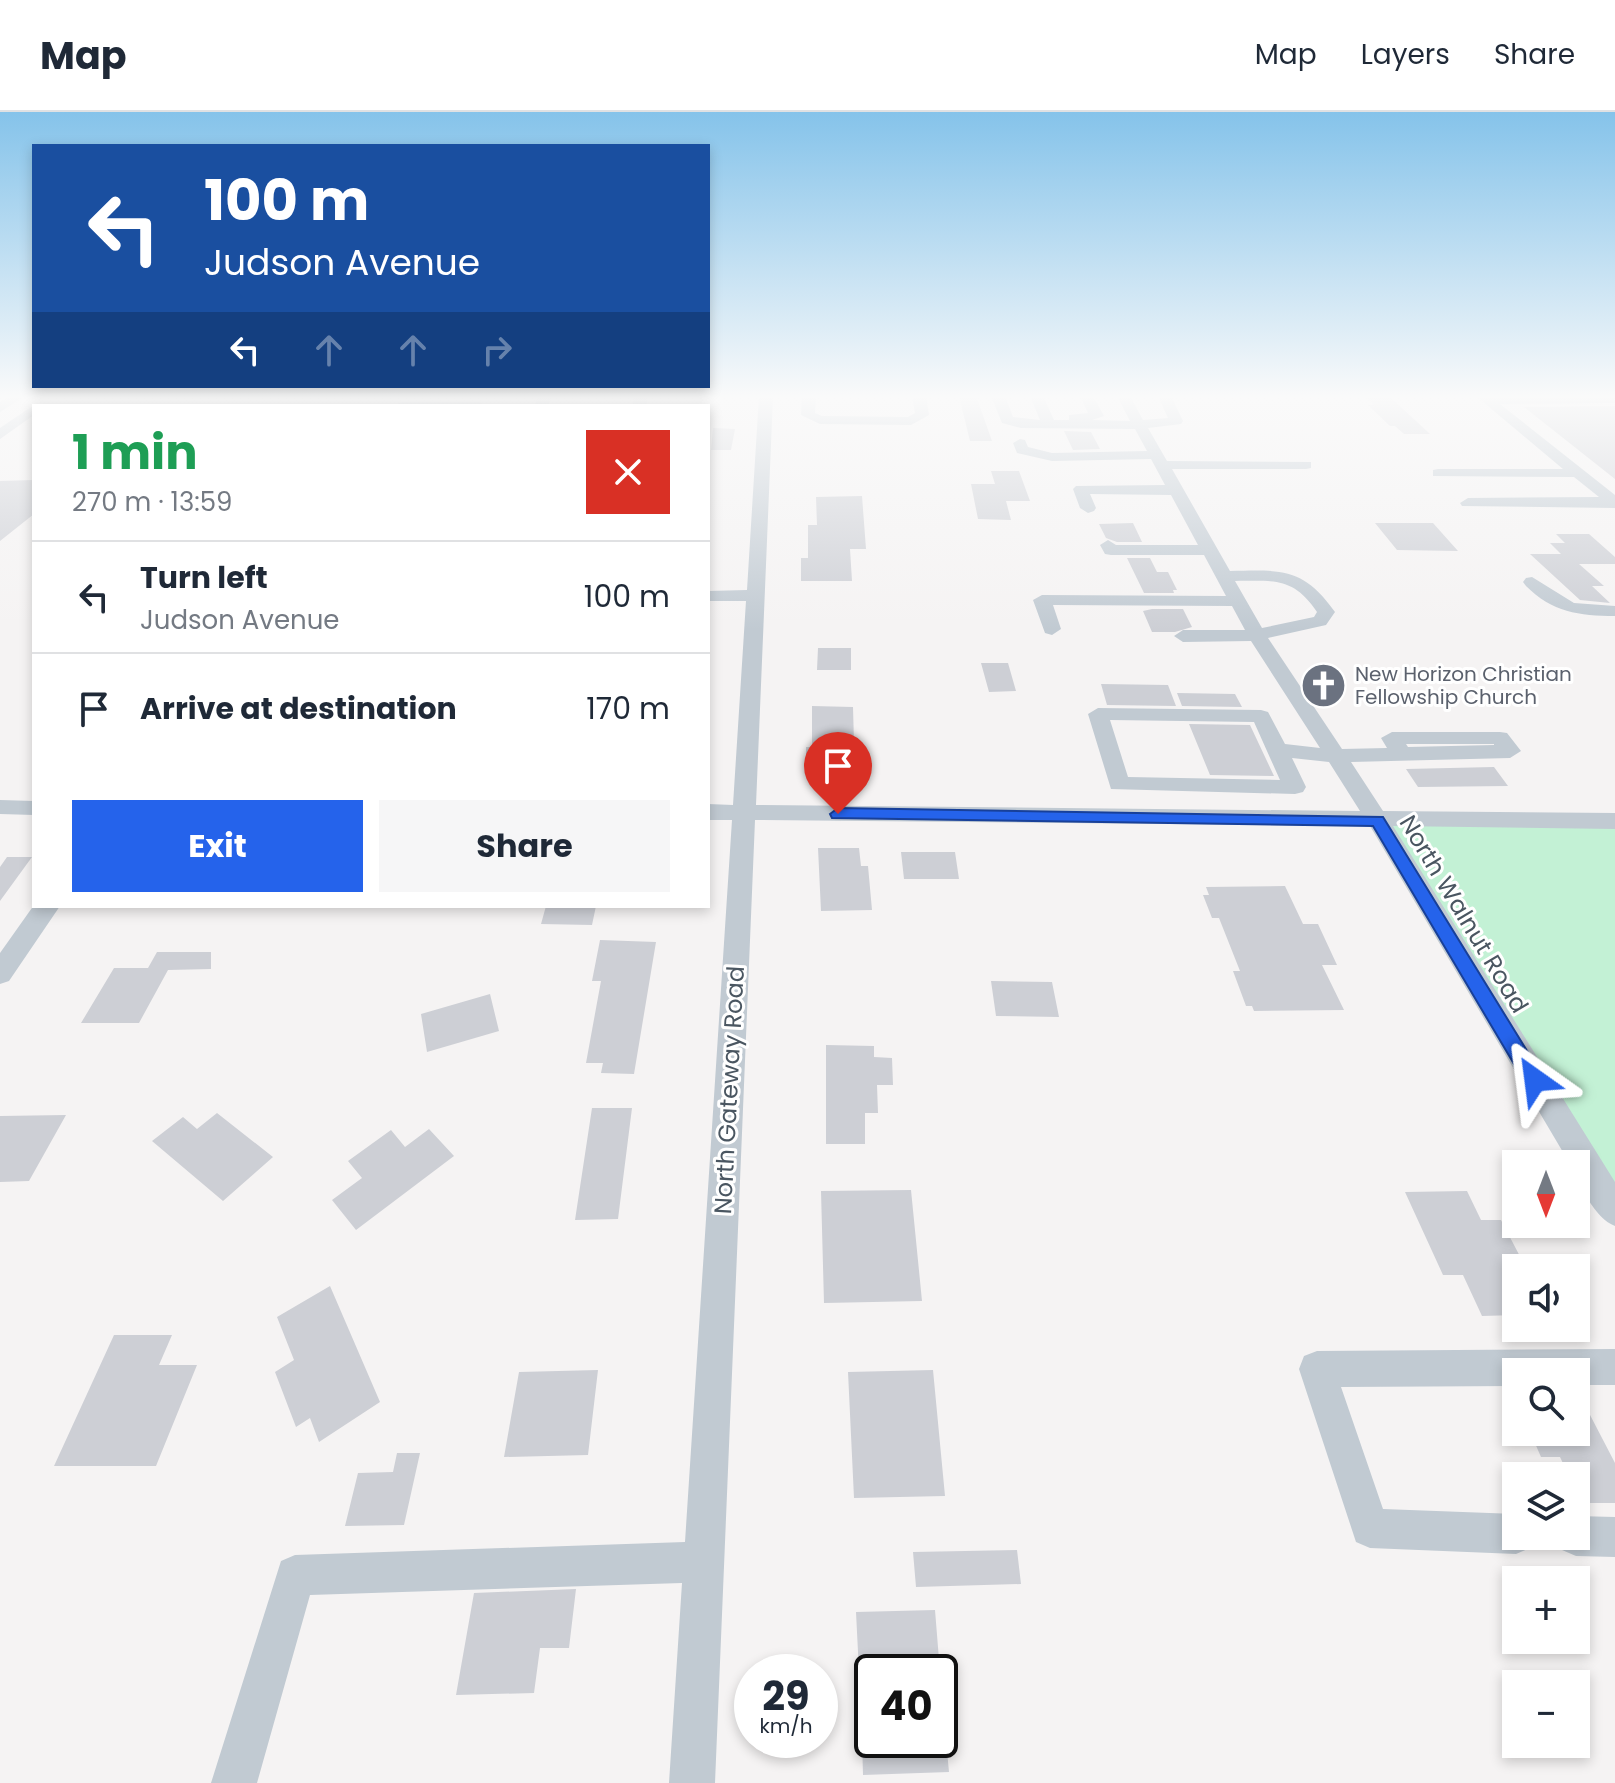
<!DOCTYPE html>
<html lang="en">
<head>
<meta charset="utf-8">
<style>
	:root { --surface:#fff; --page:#f6f6f7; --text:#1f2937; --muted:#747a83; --line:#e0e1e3; --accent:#2563eb }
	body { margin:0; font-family:Poppins,sans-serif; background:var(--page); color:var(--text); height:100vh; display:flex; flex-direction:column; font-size:30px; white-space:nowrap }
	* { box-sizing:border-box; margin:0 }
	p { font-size:26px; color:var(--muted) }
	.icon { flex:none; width:44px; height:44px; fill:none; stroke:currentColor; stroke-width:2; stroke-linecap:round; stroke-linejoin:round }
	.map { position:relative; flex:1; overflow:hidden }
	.drawer { position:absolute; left:32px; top:292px; width:678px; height:504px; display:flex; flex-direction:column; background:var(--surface); border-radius:0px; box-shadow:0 4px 12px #0003 }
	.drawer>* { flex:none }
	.banner { position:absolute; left:32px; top:32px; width:678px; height:244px; border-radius:0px; box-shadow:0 4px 12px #0003; background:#1a4fa0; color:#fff; overflow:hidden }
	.needle { width:52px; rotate:180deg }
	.controls { position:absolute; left:1502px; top:1038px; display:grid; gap:16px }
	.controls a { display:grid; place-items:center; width:88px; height:88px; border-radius:0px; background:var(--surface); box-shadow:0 4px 12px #0003; font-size:40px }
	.speed { position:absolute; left:734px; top:1542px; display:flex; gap:16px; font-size:40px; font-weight:700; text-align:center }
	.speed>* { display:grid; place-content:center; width:104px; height:104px; border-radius:50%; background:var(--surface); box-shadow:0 4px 12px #0003; line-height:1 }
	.speed small { font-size:20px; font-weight:400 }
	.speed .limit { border:4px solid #111; border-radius:12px; background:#fff; color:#111 }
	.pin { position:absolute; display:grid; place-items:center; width:68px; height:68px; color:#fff; margin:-82px -34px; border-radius:50% 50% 50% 0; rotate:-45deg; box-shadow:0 0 8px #0007 }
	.pin .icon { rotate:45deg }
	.me { position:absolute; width:88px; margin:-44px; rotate:329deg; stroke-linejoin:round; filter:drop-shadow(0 0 6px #0008) }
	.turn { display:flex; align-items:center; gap:28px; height:168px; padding:0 40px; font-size:36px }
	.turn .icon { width:104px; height:104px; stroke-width:2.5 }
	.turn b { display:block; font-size:56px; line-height:68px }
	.lanes { display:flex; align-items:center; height:76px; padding:0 40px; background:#0003; justify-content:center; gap:40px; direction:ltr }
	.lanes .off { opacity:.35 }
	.round { display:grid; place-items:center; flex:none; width:84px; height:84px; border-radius:0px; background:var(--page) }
	.overview { display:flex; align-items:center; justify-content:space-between; height:136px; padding:0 40px }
	h1 { font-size:48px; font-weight:700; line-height:60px; color:#1e9e55 }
	.cta { display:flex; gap:16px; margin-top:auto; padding:16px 40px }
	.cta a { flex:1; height:92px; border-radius:0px; background:var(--accent); color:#fff; font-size:32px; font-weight:700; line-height:92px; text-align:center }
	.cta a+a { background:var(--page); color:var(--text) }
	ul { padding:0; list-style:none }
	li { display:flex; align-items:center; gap:24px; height:112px; padding:0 40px; border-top:2px solid var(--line) }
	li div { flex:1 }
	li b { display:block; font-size:30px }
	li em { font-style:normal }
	header { display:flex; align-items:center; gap:48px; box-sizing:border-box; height:112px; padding:0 40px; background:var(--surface); border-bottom:2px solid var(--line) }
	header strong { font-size:38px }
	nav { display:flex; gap:44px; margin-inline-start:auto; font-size:28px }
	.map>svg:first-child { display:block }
	.green { fill:#c3f1d5 }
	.building { fill:#cdcfd5 }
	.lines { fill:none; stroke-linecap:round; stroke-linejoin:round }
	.minor { fill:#c1cad2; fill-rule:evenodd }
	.route { fill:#2563eb; stroke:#184099; stroke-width:2 }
	.labels { text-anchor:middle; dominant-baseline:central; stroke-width:6; stroke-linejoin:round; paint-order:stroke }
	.far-worship-label { font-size:20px; fill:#5b616d; stroke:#fff; text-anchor:start }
	.street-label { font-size:24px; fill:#4a5661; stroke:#fff }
</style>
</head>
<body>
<header>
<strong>Map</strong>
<nav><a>Map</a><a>Layers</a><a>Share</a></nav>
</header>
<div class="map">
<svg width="1615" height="1671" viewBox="0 0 1615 1671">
	<rect width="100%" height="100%" fill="#f5f3f3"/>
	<!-- green -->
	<path class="green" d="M1378,709H1615V1101Z"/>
	<!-- building -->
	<path class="building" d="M959,284H976L992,329H970Z
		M1365,284H1389L1430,322H1404L1395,314H1390L1368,293H1374Z
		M1615,294V367L1524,295Z
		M713,316L735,317L731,338H711Z
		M1064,319L1091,320L1100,337L1073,338Z
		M991,359H1019L1030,389H1006L1011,408L978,407L971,372H995Z
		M34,368V402L0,429V369Z
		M862,384L866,437H850L852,469H801V446H808V413H817L816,385Z
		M1133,411L1142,430H1117L1106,426L1099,412Z
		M1375,411H1433L1458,439L1397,438Z
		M1556,422H1589L1615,445V452H1579L1604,474H1592L1610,491L1580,488L1530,442H1561L1550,431H1565Z
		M1127,446H1150L1157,460H1168L1177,478H1173L1174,481H1144Z
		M1152,497H1183L1192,515L1175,520H1152L1143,499Z
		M818,536H851V558H817Z
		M981,551H1008L1016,579L989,580Z
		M1101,572L1168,573L1176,594L1107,593Z
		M1177,581L1235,582L1242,595L1182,594Z
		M812,594L853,595L854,631H857L858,651H843V665H806V635H812Z
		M1189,612L1250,613L1274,664L1210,663Z
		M1494,655L1508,674L1418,675L1406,657Z
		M818,736H859L861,754H868L872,798L821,799Z
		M901,740H955L959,767H904Z
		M7,745H32L0,789V755Z
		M1285,774L1303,812H1318L1337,853H1322L1344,898L1254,899L1252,894H1246L1233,859H1240L1219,806H1212L1203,783H1209L1206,775Z
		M546,794H596L592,813L541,812Z
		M600,828L656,830L634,962L601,961L603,951H586L601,869H592Z
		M157,840H211V857L168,858L139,911H81L114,856H148Z
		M991,869L1052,870L1059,905L996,904Z
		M490,882L499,919L427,940L421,902Z
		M826,933L874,934V945L892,946L893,973H877L878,1001H865V1032H826Z
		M592,996H632L618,1107L575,1108Z
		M217,1001L273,1045L223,1089L152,1029L183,1005L197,1017Z
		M66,1003L29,1069L0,1070V1004Z
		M429,1017L454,1044L356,1118L332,1088L362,1066L348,1049L391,1018L405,1035Z
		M911,1078L922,1189L824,1191L821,1079Z
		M1467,1079L1481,1108H1501L1526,1156H1516V1203L1482,1204L1463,1163H1443L1405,1080Z
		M330,1174L380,1290L319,1330L310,1306L296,1315L275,1260L294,1248L277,1205Z
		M114,1223H172L159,1253H197L156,1354H54Z
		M598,1258L588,1343L504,1345L519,1260Z
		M933,1258L945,1384L854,1386L848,1260Z
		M1576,1276L1615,1351V1391H1581L1576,1380V1364H1569L1560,1345H1541L1530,1320H1576Z
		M397,1341H420L404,1413L345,1414L358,1361L393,1360Z
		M1017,1438L1021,1472L916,1475L913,1440Z
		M576,1477L569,1536H540L534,1581L456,1583L474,1481Z
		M935,1498L940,1560H859L856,1500Z
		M862,1628H946L949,1660L863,1663Z"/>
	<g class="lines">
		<!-- minor -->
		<path class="minor" d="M10,284H25L0,300V290Z
			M539,284H552L548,294H534Z
			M633,284H647V294H633Z
			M759,284H773L756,693L1360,699L1329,650L1292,646L1306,675L1303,680L1295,682L1111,677L1088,602L1098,596L1261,598L1268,600L1285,632L1320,636L1251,529L1183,530L1174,524L1183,518H1245L1232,494L1053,493L1061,517L1052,523L1045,521L1033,488L1042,483L1226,484L1204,443H1111L1105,442L1100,433L1108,428L1116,433H1198L1171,383L1090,382L1096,396L1094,399L1088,401L1080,396L1073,377L1076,374L1165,373L1151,347L1052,349L1017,341L1013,331L1020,327L1025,328L1028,335L1052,341L1147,339L1135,317L1021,316L1002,311L991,284H1005L1013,305L1040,308L1030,284H1043L1054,308H1069V303L1088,301L1080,284H1093L1104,304L1092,308L1130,309L1117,284H1130L1143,308L1168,306L1158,284H1171L1183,309L1181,312L1148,316L1167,349L1311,350V356L1306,357H1172L1230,459C1281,458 1303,455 1335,500L1326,513L1268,526L1342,637L1387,636L1381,626L1392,620H1500L1507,621L1521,639L1510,646L1351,650L1383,699L1615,701V717L1393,714L1615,1070V1114C1596,1107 1576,1072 1576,1052H1570L1370,714L755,708L715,1671H669L682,1471L310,1483L257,1671H211L281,1449L295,1443L685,1430L732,708H708V692L733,693L746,489H708V479L747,478ZM1235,469C1275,469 1293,465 1317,500L1314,505L1262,516ZM1110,608L1254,610L1280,668L1128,665ZM1406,632H1494V633L1408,635Z
			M802,284H816L815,301L822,304L908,305L915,301L912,284H926L929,303L911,313L820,312L801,303Z
			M1476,284H1615V291L1500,292L1615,383V396L1462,394L1460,391L1468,386L1599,385L1574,365L1433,364V358L1438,357H1563Z
			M401,290H479L486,294H394Z
			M34,293L38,294H34V303L0,327V316Z
			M1532,465L1574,491L1615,494V504C1579,504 1552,500 1526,474L1523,470L1526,466Z
			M0,688L34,689V703L0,702Z
			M34,793L60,794L9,869L0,872V841Z
			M1615,1237V1273H1576V1260H1516V1274L1341,1275L1383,1397L1516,1402V1424H1535L1530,1436L1516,1442L1370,1436L1356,1430L1299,1257L1304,1244L1317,1239Z
			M1576,1404L1615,1405V1445L1576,1444L1562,1438L1556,1424H1576Z"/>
	</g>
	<!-- sky -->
	<linearGradient id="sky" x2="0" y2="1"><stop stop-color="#85c3ea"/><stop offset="0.55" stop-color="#fafafa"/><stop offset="1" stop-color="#fafafa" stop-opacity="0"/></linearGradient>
	<rect width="1615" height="518" fill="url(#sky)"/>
	<!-- route -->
	<path class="route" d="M838,696L1383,705L1545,968L1542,974L1535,976L1527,974L1373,714L832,706L830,702Z"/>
	<!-- icons -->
	<defs>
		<symbol id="church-disc" viewBox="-11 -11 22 22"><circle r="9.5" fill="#6b7280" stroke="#fff"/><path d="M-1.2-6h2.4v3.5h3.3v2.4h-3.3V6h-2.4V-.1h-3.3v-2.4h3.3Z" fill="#fff"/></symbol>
	</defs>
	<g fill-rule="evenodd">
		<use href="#church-disc" x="1298" y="548" width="51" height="51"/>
	</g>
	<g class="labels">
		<!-- far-worship labels -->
		<g class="far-worship-label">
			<text x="1355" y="562">New Horizon Christian<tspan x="1355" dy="23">Fellowship Church</tspan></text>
		</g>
		<!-- street labels -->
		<g class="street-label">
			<text transform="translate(1464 802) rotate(59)">North Walnut Road</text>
			<text transform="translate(729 978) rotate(-87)">North Gateway Road</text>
		</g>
	</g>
</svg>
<div class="controls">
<a><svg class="needle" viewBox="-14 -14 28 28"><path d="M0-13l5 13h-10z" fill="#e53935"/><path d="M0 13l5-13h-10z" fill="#747a83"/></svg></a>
<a><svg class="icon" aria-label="sound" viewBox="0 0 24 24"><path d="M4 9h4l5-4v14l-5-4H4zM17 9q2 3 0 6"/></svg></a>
<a><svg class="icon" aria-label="search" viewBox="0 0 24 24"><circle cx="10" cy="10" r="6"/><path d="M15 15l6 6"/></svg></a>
<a><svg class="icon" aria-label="layers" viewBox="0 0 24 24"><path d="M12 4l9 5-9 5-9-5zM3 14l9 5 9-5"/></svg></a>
<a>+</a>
<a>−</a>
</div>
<div class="speed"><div>29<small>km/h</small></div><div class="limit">40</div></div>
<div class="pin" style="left:838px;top:702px;background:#d93025"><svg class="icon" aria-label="arrive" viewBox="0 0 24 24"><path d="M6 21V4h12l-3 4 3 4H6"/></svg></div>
<svg class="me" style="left:1535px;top:968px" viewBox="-20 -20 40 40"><path d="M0-17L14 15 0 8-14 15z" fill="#2563eb" stroke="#fff" stroke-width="4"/></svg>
<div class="banner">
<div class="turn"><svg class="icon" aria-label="left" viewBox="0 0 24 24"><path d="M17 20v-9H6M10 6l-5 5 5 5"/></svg><div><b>100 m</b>Judson Avenue</div></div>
<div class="lanes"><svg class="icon" aria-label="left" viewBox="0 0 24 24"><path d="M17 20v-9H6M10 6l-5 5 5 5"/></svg><svg class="icon off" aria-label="ahead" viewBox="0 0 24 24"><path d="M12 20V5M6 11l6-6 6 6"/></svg><svg class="icon off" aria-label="ahead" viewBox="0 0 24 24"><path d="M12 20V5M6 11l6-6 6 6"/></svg><svg class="icon off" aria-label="right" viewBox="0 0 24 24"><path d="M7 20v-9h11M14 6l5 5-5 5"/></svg></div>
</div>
<section class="drawer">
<div class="overview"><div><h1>1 min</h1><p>270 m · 13:59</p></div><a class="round" style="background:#d93025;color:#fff"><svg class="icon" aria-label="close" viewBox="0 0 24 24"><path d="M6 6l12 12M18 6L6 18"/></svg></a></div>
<ul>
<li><svg class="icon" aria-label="left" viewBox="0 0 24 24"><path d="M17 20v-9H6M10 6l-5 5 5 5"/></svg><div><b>Turn left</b><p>Judson Avenue</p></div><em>100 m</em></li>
<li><svg class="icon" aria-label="arrive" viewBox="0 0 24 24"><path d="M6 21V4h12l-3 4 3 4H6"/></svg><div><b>Arrive at destination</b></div><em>170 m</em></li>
</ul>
<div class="cta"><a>Exit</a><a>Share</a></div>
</section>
</div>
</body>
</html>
